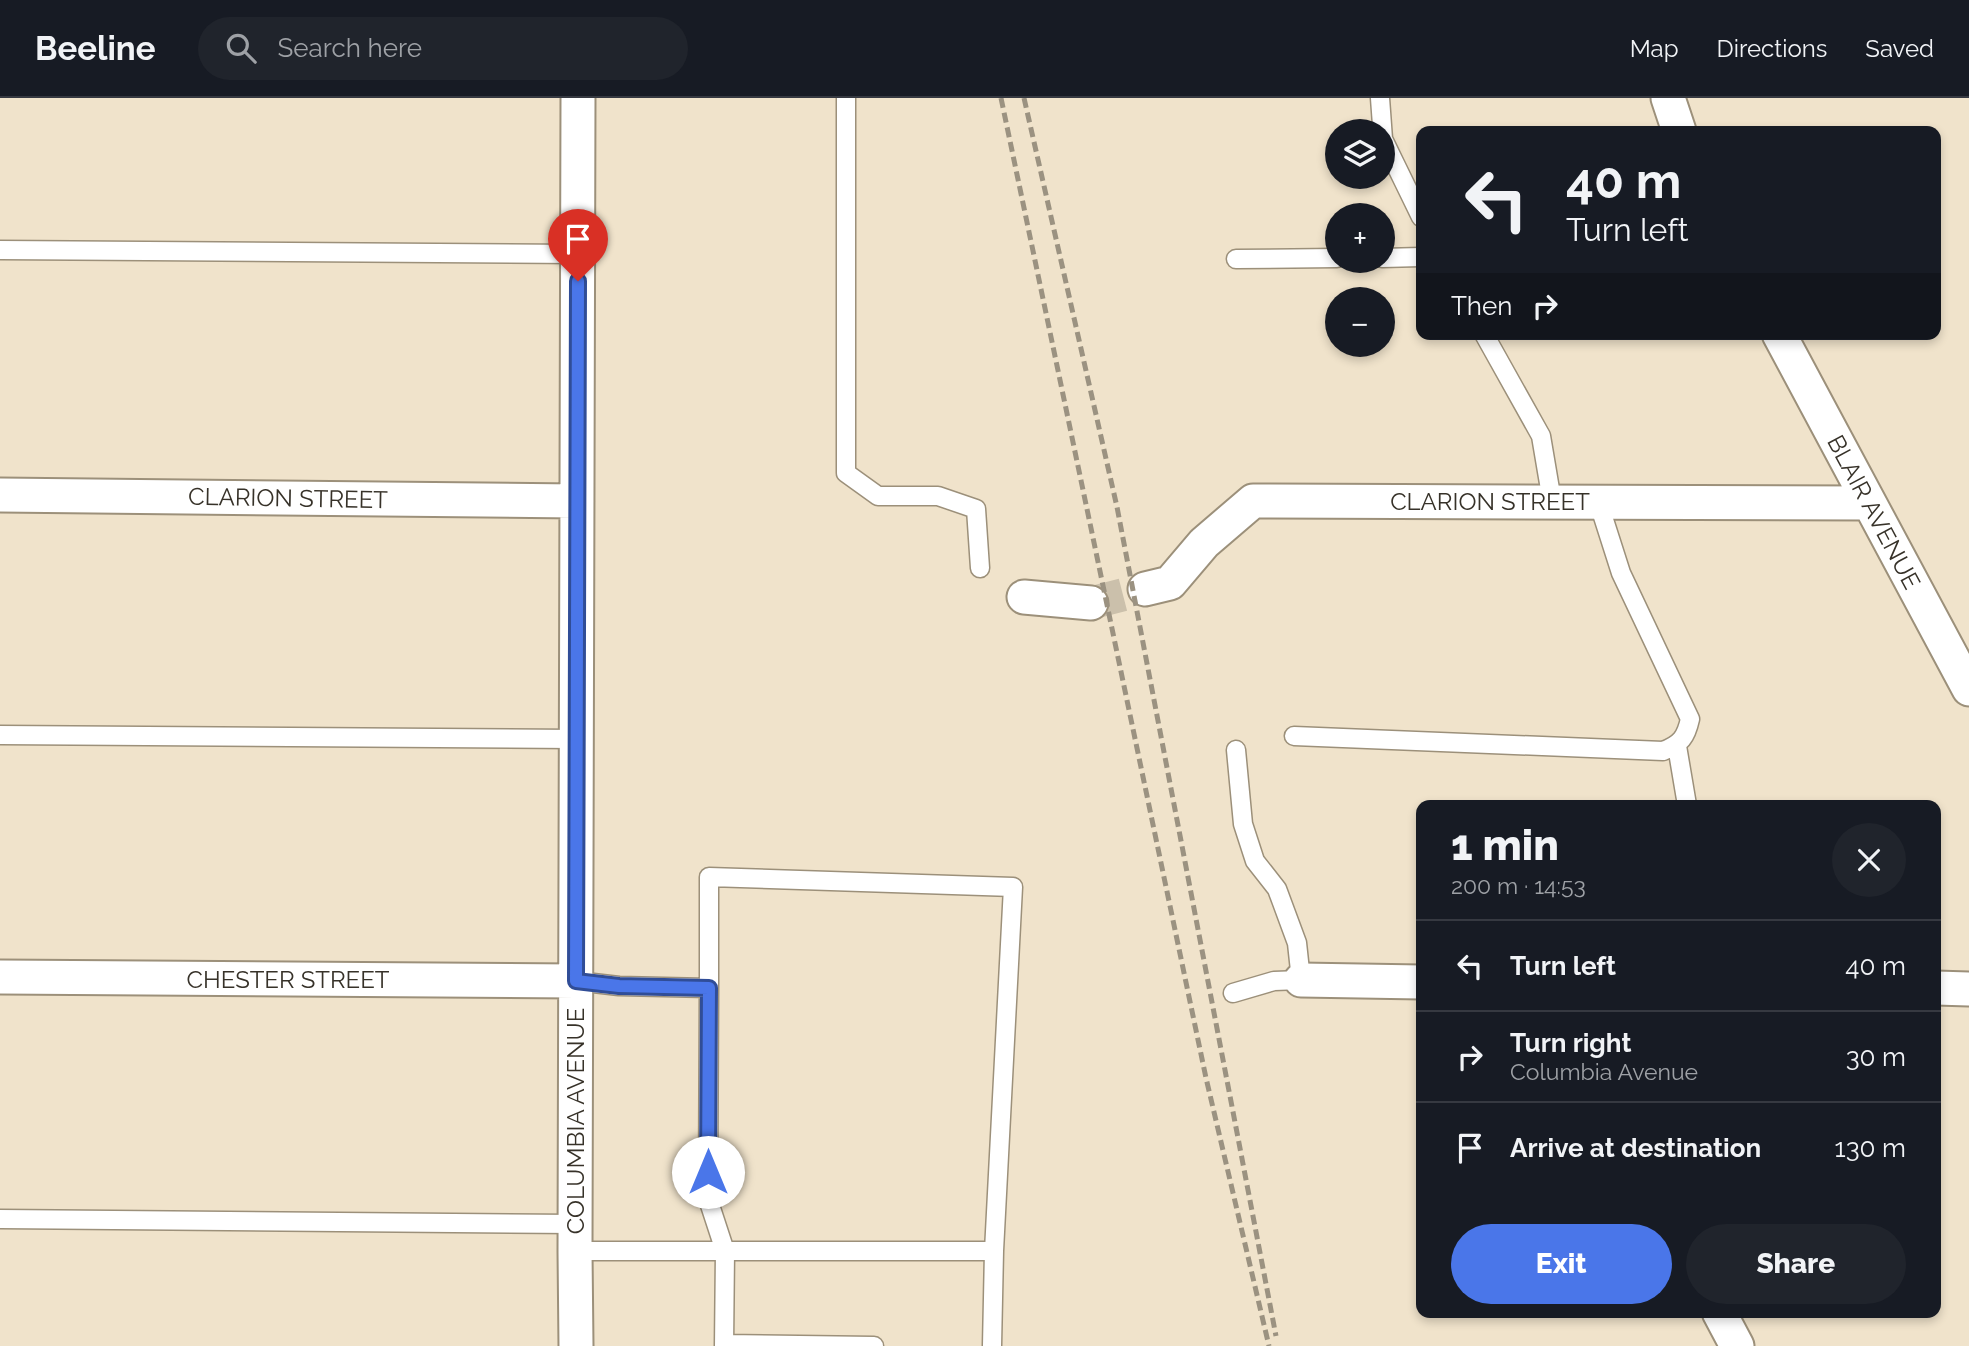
<!DOCTYPE html>
<html lang="en">
<head>
<meta charset="utf-8">
<style>
	:root { --surface:#171b24; --page:#20242c; --text:#f1f3f6; --muted:#9ea1a6; --line:#363941; --accent:#4a76e9 }
	body { margin:0; font-family:Raleway,sans-serif; background:var(--page); color:var(--text); height:100vh; display:flex; flex-direction:column; font-size:26px; white-space:nowrap }
	* { box-sizing:border-box; margin:0 }
	p { font-size:23px; color:var(--muted) }
	.icon { flex:none; width:38px; height:38px; fill:none; stroke:currentColor; stroke-width:2; stroke-linecap:round; stroke-linejoin:round }
	.map { position:relative; flex:1; overflow:hidden }
	.side { position:absolute; left:1416px; top:702px; width:525px; height:518px; display:flex; flex-direction:column; background:var(--surface); border-radius:14px; box-shadow:0 4px 10px #0003 }
	.side>* { flex:none }
	.top-card { position:absolute; left:1416px; top:28px; width:525px; height:214px; border-radius:14px; box-shadow:0 4px 10px #0003; background:#171b24; color:var(--text); overflow:hidden }
	.buttons { position:absolute; left:1325px; top:21px; display:grid; gap:14px }
	.buttons a { display:grid; place-items:center; width:70px; height:70px; border-radius:50%; background:var(--surface); box-shadow:0 4px 10px #0003; font-size:35px }
	.pin { position:absolute; display:grid; place-items:center; width:60px; height:60px; color:#fff; margin:-72px -30px; border-radius:50% 50% 50% 0; rotate:-45deg; box-shadow:0 0 7px #0007 }
	.pin .icon { rotate:45deg }
	.me { position:absolute; width:77px; margin:-38px; rotate:0deg; stroke-linejoin:round; filter:drop-shadow(0 0 5px #0008) }
	.turn { display:flex; align-items:center; gap:24px; height:147px; padding:0 35px; font-size:32px }
	.turn .icon { width:91px; height:91px; stroke-width:2.5 }
	.turn b { display:block; font-size:49px; line-height:60px }
	.then { display:flex; align-items:center; height:66px; padding:0 35px; background:#0003; gap:14px; font-size:26px }
	.round { display:grid; place-items:center; flex:none; width:74px; height:74px; border-radius:37px; background:var(--page) }
	.headline { display:flex; align-items:center; justify-content:space-between; height:119px; padding:0 35px }
	h1 { font-size:42px; font-weight:800; line-height:52px }
	.button { display:flex; gap:14px; margin-top:auto; padding:14px 35px }
	.button a { flex:1; height:80px; border-radius:42px; background:var(--accent); color:#fff; font-size:28px; font-weight:800; line-height:80px; text-align:center }
	.button a+a { background:var(--page); color:var(--text) }
	ul { padding:0; list-style:none }
	li { display:flex; align-items:center; gap:21px; height:91px; padding:0 35px; border-top:2px solid var(--line) }
	li div { flex:1 }
	li b { display:block; font-size:26px }
	li em { font-style:normal }
	header { display:flex; align-items:center; gap:42px; box-sizing:border-box; height:98px; padding:0 35px; background:var(--surface); border-bottom:2px solid var(--line) }
	header strong { font-size:33px }
	nav { display:flex; gap:38px; margin-inline-start:auto; font-size:24px }
	.search { width:490px; height:63px; background:var(--page); display:flex; align-items:center; gap:18px; box-sizing:border-box; padding:0 24px; border-radius:38px; color:var(--muted); font-size:26px }
	.map>svg:first-child { display:block }
	.lines { fill:none; stroke-linecap:round; stroke-linejoin:round }
	.street-tunnel { stroke:#cbc0ab; stroke-width:33; stroke-dasharray:33 17; stroke-linecap:butt }
	.lane-casing { stroke:#9c907a; stroke-width:21 }
	.street-casing { stroke:#9c907a; stroke-width:37 }
	.lane { stroke:#fff; stroke-width:18 }
	.street { stroke:#fff; stroke-width:33 }
	.rail { stroke:#9b9281; stroke-width:5; stroke-dasharray:10 5; stroke-linecap:butt }
	.route-casing { stroke:#304d97; stroke-width:18 }
	.route { stroke:#4a76e9; stroke-width:12 }
	.labels { text-anchor:middle; dominant-baseline:central; stroke-width:5; stroke-linejoin:round; paint-order:stroke }
	.street-label { font-size:24px; fill:#373229; stroke:#fff }
</style>
</head>
<body>
<header>
<strong>Beeline</strong>
<div class="search"><svg class="icon" aria-label="search" viewBox="0 0 24 24"><circle cx="10" cy="10" r="6"/><path d="M15 15l6 6"/></svg>Search here</div>
<nav><a>Map</a><a>Directions</a><a>Saved</a></nav>
</header>
<div class="map">
<svg width="1969" height="1248" viewBox="0 0 1969 1248">
	<rect width="100%" height="100%" fill="#f0e3cb"/>
	<g class="lines">
		<!-- street-tunnel -->
		<path class="street-tunnel" d="M1091,505L1145,491"/>
		<defs>
			<path id="lane" d="M846,0V375L878,398H938L976,411L980,470
				M1380,0L1383,41L1421,119
				M0,152L578,156
				M1382,160L1421,159
				M1236,161L1337,160
				M1484,236L1541,338L1552,403
				M0,637L576,641
				M1294,638L1663,653C1681,646 1686,639 1690,621L1621,475L1598,403
				M1677,648L1687,707
				M576,883L619,888L709,890L708,1101L725,1153L724,1248
				M709,890V779L1013,789L994,1153
				M1233,895L1274,883L1301,882L1297,845L1277,791L1255,763L1243,726L1236,652
				M0,1121L575,1126
				M575,1153H994L992,1248
				M724,1246L874,1248"/>
			<path id="street" d="M1668,0L1679,33
				M1779,236L1969,591
				M0,397L577,403
				M1145,491L1170,485L1204,445L1253,403L1869,405
				M1024,499L1091,505
				M0,879L576,883
				M1301,882L1421,884
				M1936,890L1969,891
				M1719,1214L1737,1248
				M576,1248L575,1153L578,0"/>
		</defs>
		<!-- lane casing -->
		<use href="#lane" class="lane-casing"/>
		<!-- street casing -->
		<use href="#street" class="street-casing"/>
		<!-- lane -->
		<use href="#lane" class="lane"/>
		<!-- street -->
		<use href="#street" class="street"/>
		<!-- rail -->
		<path class="rail" d="M1001,0L1206,980L1269,1248
			M1024,0L1117,409L1276,1238"/>
	</g>
	<g class="lines">
		<defs>
			<path id="route" d="M578,183L576,883L619,888L709,890L708,1074"/>
		</defs>
		<!-- route casing -->
		<use href="#route" class="route-casing"/>
		<!-- route -->
		<use href="#route" class="route"/>
	</g>
	<g class="labels">
		<!-- street labels -->
		<g class="street-label">
			<text transform="translate(288 400) rotate(1)">CLARION STREET</text>
			<text x="1490" y="403">CLARION STREET</text>
			<text transform="translate(1874 414) rotate(62)">BLAIR AVENUE</text>
			<text x="288" y="881">CHESTER STREET</text>
			<text transform="translate(575 1023) rotate(-90)">COLUMBIA AVENUE</text>
		</g>
	</g>
</svg>
<div class="buttons">
<a><svg class="icon" aria-label="layers" viewBox="0 0 24 24"><path d="M12 4l9 5-9 5-9-5zM3 14l9 5 9-5"/></svg></a>
<a>+</a>
<a>−</a>
</div>
<div class="pin" style="left:578px;top:183px;background:#d93025"><svg class="icon" aria-label="arrive" viewBox="0 0 24 24"><path d="M6 21V4h12l-3 4 3 4H6"/></svg></div>
<svg class="me" style="left:708px;top:1074px" viewBox="-20 -20 40 40"><circle r="19" fill="#fff"/><path d="M0-13L10 11 0 6-10 11z" fill="#4a76e9"/></svg>
<div class="top-card">
<div class="turn"><svg class="icon" aria-label="left" viewBox="0 0 24 24"><path d="M17 20v-9H6M10 6l-5 5 5 5"/></svg><div><b>40 m</b>Turn left</div></div>
<div class="then">Then<svg class="icon" aria-label="right" viewBox="0 0 24 24"><path d="M7 20v-9h11M14 6l5 5-5 5"/></svg></div>
</div>
<section class="side">
<div class="headline"><div><h1>1 min</h1><p>200 m · 14:53</p></div><a class="round"><svg class="icon" aria-label="close" viewBox="0 0 24 24"><path d="M6 6l12 12M18 6L6 18"/></svg></a></div>
<ul>
<li><svg class="icon" aria-label="left" viewBox="0 0 24 24"><path d="M17 20v-9H6M10 6l-5 5 5 5"/></svg><div><b>Turn left</b></div><em>40 m</em></li>
<li><svg class="icon" aria-label="right" viewBox="0 0 24 24"><path d="M7 20v-9h11M14 6l5 5-5 5"/></svg><div><b>Turn right</b><p>Columbia Avenue</p></div><em>30 m</em></li>
<li><svg class="icon" aria-label="arrive" viewBox="0 0 24 24"><path d="M6 21V4h12l-3 4 3 4H6"/></svg><div><b>Arrive at destination</b></div><em>130 m</em></li>
</ul>
<div class="button"><a>Exit</a><a>Share</a></div>
</section>
</div>
</body>
</html>
